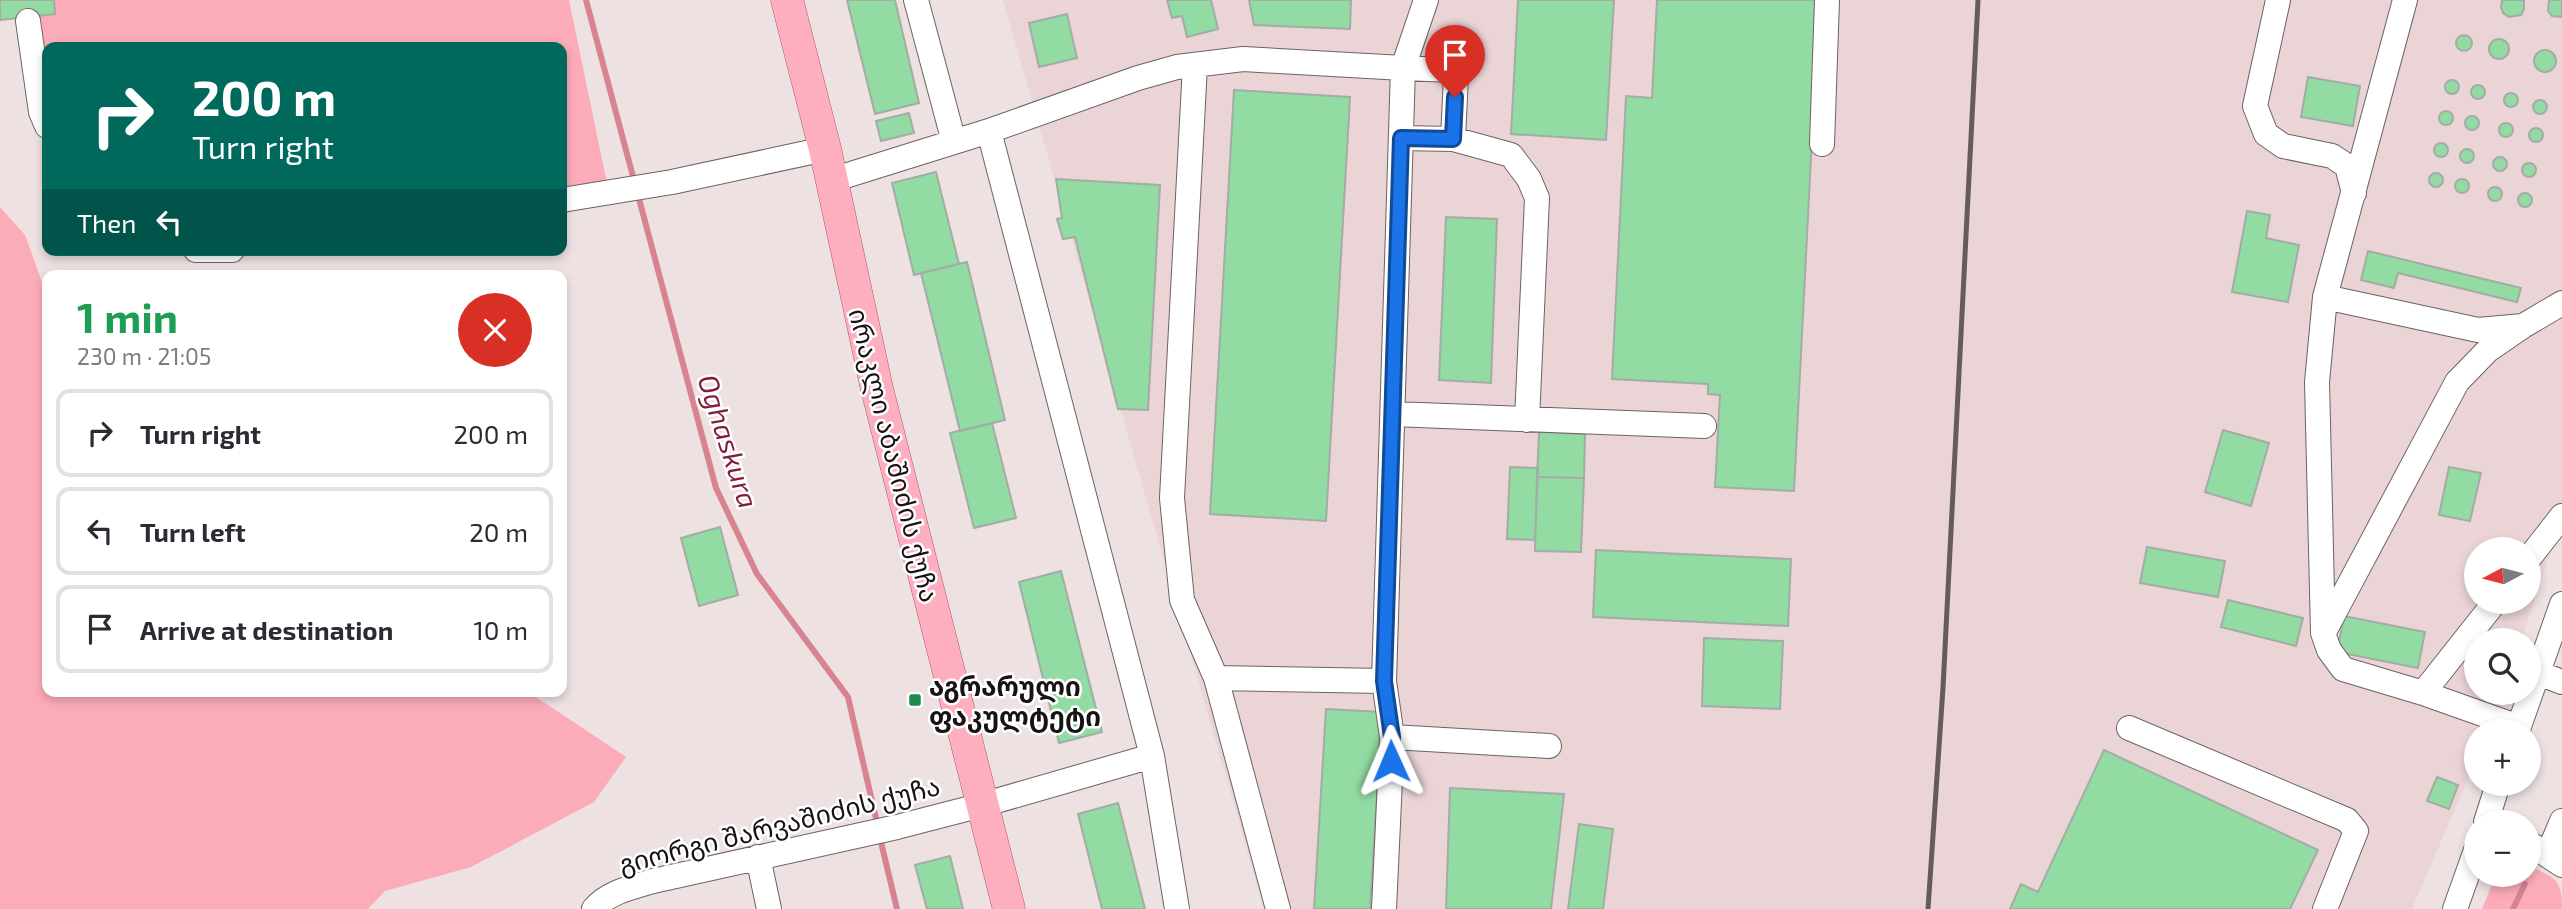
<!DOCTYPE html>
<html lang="en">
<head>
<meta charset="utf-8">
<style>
	:root { --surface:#fff; --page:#f7f7f7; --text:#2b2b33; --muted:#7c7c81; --line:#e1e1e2 }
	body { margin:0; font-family:"Exo 2","Noto Sans Georgian",sans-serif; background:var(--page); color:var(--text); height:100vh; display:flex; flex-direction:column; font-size:26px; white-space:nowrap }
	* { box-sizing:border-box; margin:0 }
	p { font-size:23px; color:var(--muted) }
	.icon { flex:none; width:38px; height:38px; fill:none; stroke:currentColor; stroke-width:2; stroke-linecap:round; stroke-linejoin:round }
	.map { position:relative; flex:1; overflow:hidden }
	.panel { position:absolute; left:42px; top:270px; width:525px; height:427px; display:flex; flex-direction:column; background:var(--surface); border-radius:14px; box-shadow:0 4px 10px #0003 }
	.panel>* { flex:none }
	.hud { position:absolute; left:42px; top:42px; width:525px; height:214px; border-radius:14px; box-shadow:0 4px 10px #0003; background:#00695c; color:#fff; overflow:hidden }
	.needle { width:46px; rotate:263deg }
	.fabs { position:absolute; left:2464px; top:537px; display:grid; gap:14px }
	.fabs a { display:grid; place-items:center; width:77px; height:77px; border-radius:50%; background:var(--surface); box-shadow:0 4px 10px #0003; font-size:35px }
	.pin { position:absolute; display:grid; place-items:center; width:60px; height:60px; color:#fff; margin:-72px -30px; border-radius:50% 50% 50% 0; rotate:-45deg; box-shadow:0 0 7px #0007 }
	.pin .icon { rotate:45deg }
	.me { position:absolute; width:77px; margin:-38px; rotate:359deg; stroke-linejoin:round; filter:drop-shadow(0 0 5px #0008) }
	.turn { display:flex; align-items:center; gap:24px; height:147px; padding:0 35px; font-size:32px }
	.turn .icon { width:91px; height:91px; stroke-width:2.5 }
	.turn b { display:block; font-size:49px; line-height:60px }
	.then { display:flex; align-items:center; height:66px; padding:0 35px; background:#0003; gap:14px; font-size:26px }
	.round { display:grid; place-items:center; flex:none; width:74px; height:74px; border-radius:37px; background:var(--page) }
	.head { display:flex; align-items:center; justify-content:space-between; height:119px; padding:0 35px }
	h1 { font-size:42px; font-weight:700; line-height:52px; color:#1e9e55 }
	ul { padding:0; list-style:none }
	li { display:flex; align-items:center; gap:21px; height:88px; margin:0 14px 10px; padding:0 21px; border:4px solid var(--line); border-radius:14px }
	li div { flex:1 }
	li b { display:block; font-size:26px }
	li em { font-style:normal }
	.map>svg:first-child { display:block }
	.built { fill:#ead4d6; fill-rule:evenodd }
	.green { fill:#fcacb9 }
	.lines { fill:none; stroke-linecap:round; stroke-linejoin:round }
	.stream { stroke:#d88392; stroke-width:6 }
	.building { fill:#92dba3; stroke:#a3aca5; stroke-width:2 }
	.minor-casing { stroke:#6d6263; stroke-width:26 }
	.major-casing { stroke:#ac5567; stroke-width:33 }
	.minor { stroke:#fff; stroke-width:24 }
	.major { stroke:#feafbf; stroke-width:32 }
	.rail { stroke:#635b5c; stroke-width:5 }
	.route-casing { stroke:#114b97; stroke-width:18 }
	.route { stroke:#1a73e8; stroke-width:12 }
	.poi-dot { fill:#1a8e49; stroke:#fff; stroke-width:2.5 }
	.labels { text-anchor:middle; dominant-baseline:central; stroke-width:5; stroke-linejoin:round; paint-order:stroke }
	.street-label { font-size:26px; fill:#171213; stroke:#fff }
	.poi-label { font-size:26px; font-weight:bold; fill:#171213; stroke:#fff; text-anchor:start }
	.water-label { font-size:28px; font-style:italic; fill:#821d3a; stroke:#fff }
</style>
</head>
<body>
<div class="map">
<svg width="2562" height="909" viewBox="0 0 2562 909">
	<rect width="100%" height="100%" fill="#eee1e2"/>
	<!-- built -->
	<path class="built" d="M1003,0H2562V517L2521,640H2476V693H2503L2489,731L2476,732V760L2412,909H1264ZM2476,550H2529V602H2476Z"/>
	<!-- green -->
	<path class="green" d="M54,0H569L609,193L562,200V47H47V72L40,16L55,14Z
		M0,207L25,235L47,296V691H527L626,757L594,802L471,867L385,891L368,909H0Z
		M2529,866C2555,878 2562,878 2562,909H2482L2496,875H2529Z"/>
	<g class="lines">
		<!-- stream -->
		<path class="stream" d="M586,0L635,184
			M638,195L716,488L757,574L848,697L878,827
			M880,838L897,909
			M2513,909L2525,884"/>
	</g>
	<!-- building -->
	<path class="building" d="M0,0H54L55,14L0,20Z
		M847,0H895L919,103L875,114Z
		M1167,0H1211L1218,29L1187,37L1182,16L1172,18Z
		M1249,0H1351L1350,29L1254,25Z
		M1518,0H1614L1606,140L1511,134Z
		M1657,0H1819L1794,491L1715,487L1720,395L1708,394V384L1612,379L1626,96L1652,98Z
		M2524,0V9L2521,15L2509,17L2503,13L2501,7L2502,0Z
		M2549,0H2562V17L2552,16L2548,11Z
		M1067,14L1077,58L1039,67L1029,23Z
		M2456 43a8 8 0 1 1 16 0a8 8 0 1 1-16 0Z
		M2489 49a10 10 0 1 1 20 0a10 10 0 1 1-20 0Z
		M2534 61a11 11 0 1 1 22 0a11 11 0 1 1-22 0Z
		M2308,77L2360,86L2353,126L2301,117Z
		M2445 87a7 7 0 1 1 14 0a7 7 0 1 1-14 0Z
		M2471 92a7 7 0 1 1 14 0a7 7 0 1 1-14 0Z
		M1234,90L1350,97L1326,521L1210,514Z
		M2504 100a7 7 0 1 1 14 0a7 7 0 1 1-14 0Z
		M2533 107a7 7 0 1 1 14 0a7 7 0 1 1-14 0Z
		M2439 118a7 7 0 1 1 14 0a7 7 0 1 1-14 0Z
		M909,113L914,133L881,141L876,121Z
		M2465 123a7 7 0 1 1 14 0a7 7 0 1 1-14 0Z
		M2499 130a7 7 0 1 1 14 0a7 7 0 1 1-14 0Z
		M2529 135a7 7 0 1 1 14 0a7 7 0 1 1-14 0Z
		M2434 150a7 7 0 1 1 14 0a7 7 0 1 1-14 0Z
		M2460 156a7 7 0 1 1 14 0a7 7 0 1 1-14 0Z
		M2493 164a7 7 0 1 1 14 0a7 7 0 1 1-14 0Z
		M2522 170a7 7 0 1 1 14 0a7 7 0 1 1-14 0Z
		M936,172L959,264L914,275L892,183Z
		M2429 180a7 7 0 1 1 14 0a7 7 0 1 1-14 0Z
		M2455 186a7 7 0 1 1 14 0a7 7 0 1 1-14 0Z
		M1056,179L1160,185L1148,410L1118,409L1075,237L1063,239L1057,219L1062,218Z
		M2488 194a7 7 0 1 1 14 0a7 7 0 1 1-14 0Z
		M2518 200a7 7 0 1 1 14 0a7 7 0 1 1-14 0Z
		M2247,211L2270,215L2266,238L2299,245L2288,302L2232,292Z
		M1446,217L1497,219L1491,383L1439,380Z
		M2368,251L2521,288L2517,302L2398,273L2394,288L2361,280Z
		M967,262L1005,420L960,431L921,273Z
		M992,423L1016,518L974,528L950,433Z
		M2223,430L2269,443L2251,506L2205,492Z
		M1539,432L1585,434L1584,478L1537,477Z
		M1510,467L1538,468L1535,540L1507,539Z
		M2449,467L2481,473L2470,521L2439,515Z
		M1537,477L1584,478L1581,552L1535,551Z
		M720,527L738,595L699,606L681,538Z
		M2147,547L2225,561L2218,597L2140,583Z
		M1596,550L1791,559L1788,626L1593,617Z
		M1061,571L1102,732L1059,743L1019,582Z
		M2228,600L2303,618L2296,646L2221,627Z
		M2344,616L2425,632L2418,668L2337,652Z
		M1704,638L1783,641L1780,709L1702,706Z
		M1326,709L1382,712L1370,909H1314Z
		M2104,750L2318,850L2290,909H2010L2021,884L2038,892Z
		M2437,777L2458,785L2449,809L2427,801Z
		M1450,788L1564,794L1551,909H1446Z
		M1118,803L1145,909H1102L1078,814Z
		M1579,824L1613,829L1603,909H1568Z
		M950,856L963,909H927L915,865Z"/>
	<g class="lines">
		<defs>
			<path id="minor" d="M916,0L954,142
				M1426,0L1403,68L1452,70L1456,76L1453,139
				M2278,0L2255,106L2266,134L2283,146L2332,156L2347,166L2354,193
				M2405,0L2325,297L2317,382L2323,633L2329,650L2343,669L2423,693L2519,727
				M28,21L41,112L47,126
				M1195,65L1172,498L1182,600L1216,678
				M989,131L1152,756L1177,909
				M1401,138L1453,139L1511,155L1529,179L1537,198L1527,420
				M1822,144L1827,0
				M832,180L989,131L1138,78L1177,67L1243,59L1403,68L1384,681L1392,737L1384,909
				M562,200L672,182L825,149
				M196,250H232
				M2325,297L2478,330L2523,326L2562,303
				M1393,414L1704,426
				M2529,558L2562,516
				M2324,632L2457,382L2488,350L2523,326
				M2538,673L2562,682
				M2423,693L2495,602
				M2129,728L2347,820L2356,831L2325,909
				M2517,732L2562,604
				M1392,737L1549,746
				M2486,822L2498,784
				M2529,843L2562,865
				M2548,854L2562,821
				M758,857L769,909
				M594,909C608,892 633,887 653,881L897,827L982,805L1152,756
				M1278,909L1216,678L1384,681
				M2455,909L2476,850"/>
			<path id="major" d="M787,0L825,149L877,389L1009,909"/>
		</defs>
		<!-- minor casing -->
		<use href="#minor" class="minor-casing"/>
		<!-- major casing -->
		<use href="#major" class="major-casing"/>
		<!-- minor -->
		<use href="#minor" class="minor"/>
		<!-- major -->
		<use href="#major" class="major"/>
		<!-- rail -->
		<path class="rail" d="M1928,909L1943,688L1978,0"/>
	</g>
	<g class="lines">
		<defs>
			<path id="route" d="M1391,761L1392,737L1384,681L1401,138L1453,139L1455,97"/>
		</defs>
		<!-- route casing -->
		<use href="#route" class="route-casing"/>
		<!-- route -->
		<use href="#route" class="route"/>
	</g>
	<!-- markers -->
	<rect class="poi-dot" x="908" y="693" width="14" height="14" rx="3.5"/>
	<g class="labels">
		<!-- street labels -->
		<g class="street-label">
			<text transform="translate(895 455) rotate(76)">ირაკლი აბაშიძის ქუჩა</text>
			<text transform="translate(779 824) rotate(-14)">გიორგი შარვაშიძის ქუჩა</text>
		</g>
		<!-- poi labels -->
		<g class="poi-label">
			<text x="929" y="685">აგრარული<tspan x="929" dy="30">ფაკულტეტი</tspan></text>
		</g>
		<!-- water labels -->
		<g class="water-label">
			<text transform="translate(729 441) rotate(72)">Oghaskura</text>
		</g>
	</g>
</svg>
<div class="fabs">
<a><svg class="needle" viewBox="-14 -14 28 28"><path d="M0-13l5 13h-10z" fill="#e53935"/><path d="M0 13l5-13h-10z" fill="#7c7c81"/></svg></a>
<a><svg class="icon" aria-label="search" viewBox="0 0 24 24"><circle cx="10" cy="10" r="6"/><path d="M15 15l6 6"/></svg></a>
<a>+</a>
<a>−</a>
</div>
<div class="pin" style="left:1455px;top:97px;background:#d93025"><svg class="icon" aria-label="arrive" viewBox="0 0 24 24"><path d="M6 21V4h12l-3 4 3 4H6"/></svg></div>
<svg class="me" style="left:1391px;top:761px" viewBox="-20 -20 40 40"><path d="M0-17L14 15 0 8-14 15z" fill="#1a73e8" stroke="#fff" stroke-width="4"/></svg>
<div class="hud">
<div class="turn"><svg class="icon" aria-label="right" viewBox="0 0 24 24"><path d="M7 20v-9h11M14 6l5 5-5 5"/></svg><div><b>200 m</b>Turn right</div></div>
<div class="then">Then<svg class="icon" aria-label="left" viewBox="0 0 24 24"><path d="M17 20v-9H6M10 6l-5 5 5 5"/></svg></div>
</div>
<section class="panel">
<div class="head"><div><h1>1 min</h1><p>230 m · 21:05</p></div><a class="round" style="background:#d93025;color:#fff"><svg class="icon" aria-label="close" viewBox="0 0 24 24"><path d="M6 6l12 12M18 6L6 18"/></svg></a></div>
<ul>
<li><svg class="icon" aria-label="right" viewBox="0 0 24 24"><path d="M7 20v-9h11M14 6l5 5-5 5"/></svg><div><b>Turn right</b></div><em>200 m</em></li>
<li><svg class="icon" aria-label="left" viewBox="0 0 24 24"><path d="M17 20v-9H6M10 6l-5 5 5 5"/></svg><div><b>Turn left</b></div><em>20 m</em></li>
<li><svg class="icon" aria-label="arrive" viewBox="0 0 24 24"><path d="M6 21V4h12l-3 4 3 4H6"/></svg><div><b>Arrive at destination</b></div><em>10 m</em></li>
</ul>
</section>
</div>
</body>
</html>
